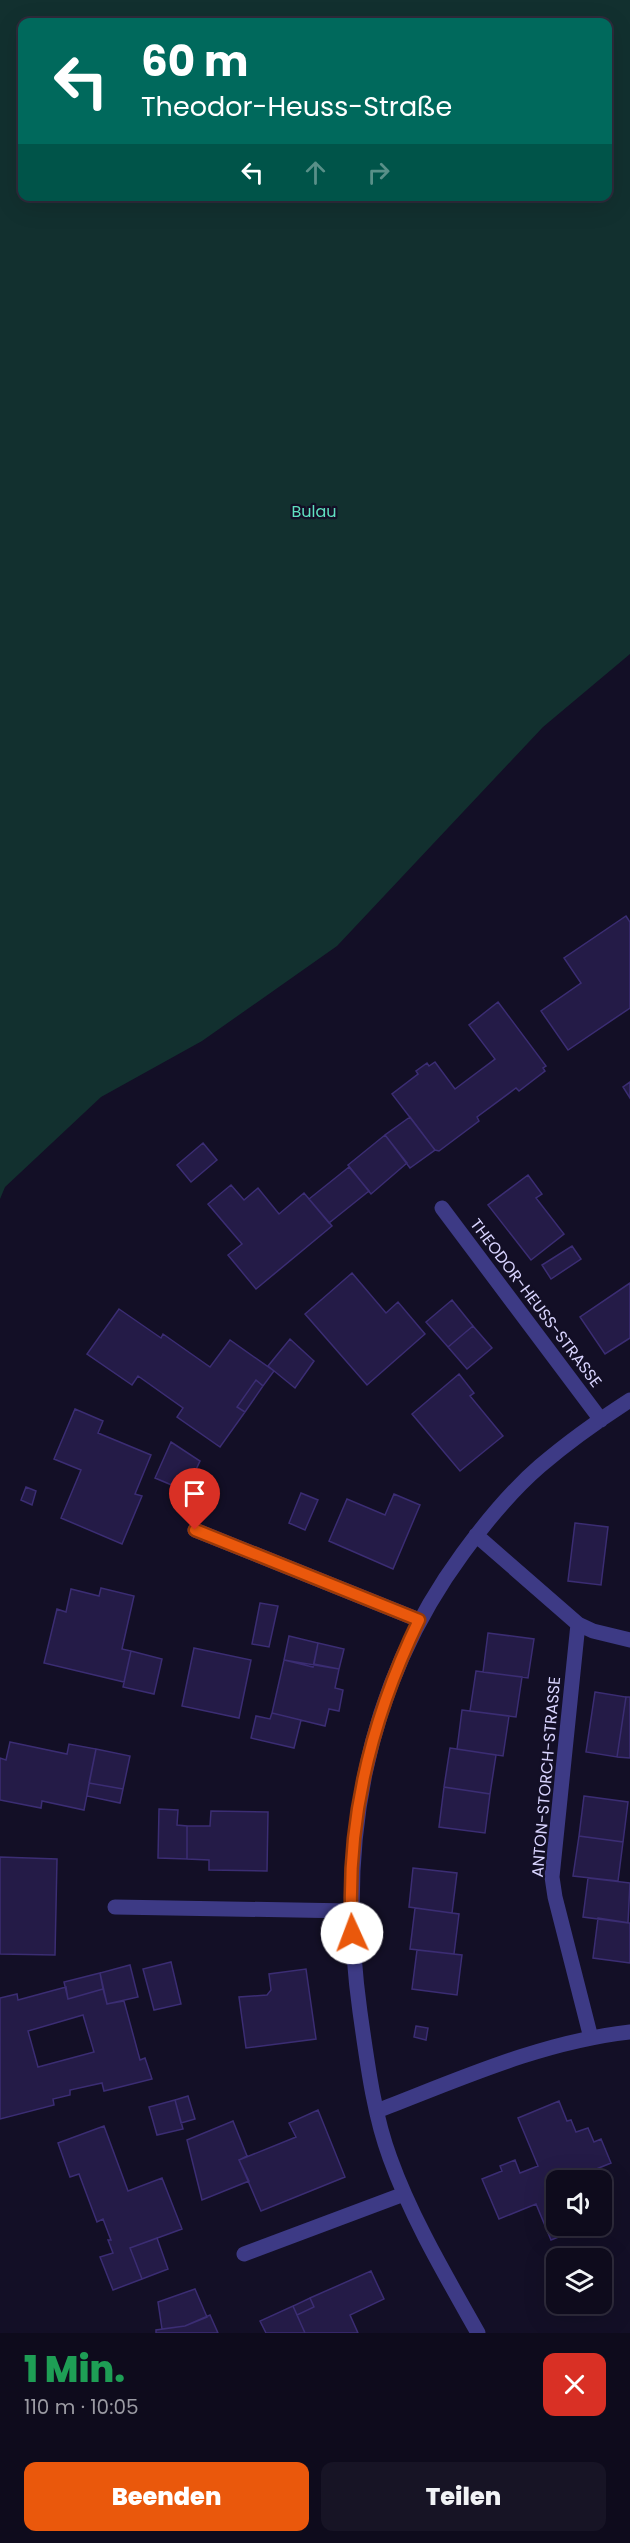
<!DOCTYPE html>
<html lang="de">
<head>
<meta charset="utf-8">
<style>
	:root { --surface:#0e0b1c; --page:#171425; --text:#f1f3f6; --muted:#9b9ba3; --line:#2e2b3b; --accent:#ea580c }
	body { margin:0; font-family:Poppins,sans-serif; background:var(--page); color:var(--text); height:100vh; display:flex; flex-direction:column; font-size:22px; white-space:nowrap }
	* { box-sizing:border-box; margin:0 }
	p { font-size:20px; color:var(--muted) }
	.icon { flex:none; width:33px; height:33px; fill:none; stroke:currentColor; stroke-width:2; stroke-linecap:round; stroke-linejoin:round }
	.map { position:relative; height:2333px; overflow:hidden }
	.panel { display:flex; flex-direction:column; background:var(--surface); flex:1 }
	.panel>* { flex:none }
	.banner { position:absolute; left:18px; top:18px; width:594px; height:183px; border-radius:12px; box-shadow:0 6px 24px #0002,0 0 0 2px var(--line); background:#00695c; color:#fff; overflow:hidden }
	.buttons { position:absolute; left:546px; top:2170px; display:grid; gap:12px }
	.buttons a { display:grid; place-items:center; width:66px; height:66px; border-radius:12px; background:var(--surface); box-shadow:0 6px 24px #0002,0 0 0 2px var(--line); font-size:30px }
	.pin { position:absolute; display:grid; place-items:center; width:51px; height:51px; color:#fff; margin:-62px -26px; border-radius:50% 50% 50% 0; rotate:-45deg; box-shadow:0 0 6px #0007 }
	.pin .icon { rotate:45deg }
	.me { position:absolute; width:66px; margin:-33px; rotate:358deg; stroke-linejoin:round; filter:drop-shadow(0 0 4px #0008) }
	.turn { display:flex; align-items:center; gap:21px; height:126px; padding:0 24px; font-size:27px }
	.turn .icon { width:78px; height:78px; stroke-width:2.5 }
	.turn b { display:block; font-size:42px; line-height:51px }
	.lanes { display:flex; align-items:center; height:57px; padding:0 24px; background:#0003; justify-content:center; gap:30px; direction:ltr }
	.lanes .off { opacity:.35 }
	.round { display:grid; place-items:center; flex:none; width:63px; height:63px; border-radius:12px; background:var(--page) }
	.overview { display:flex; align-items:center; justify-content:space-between; height:102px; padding:0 24px }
	h1 { font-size:36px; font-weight:800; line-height:45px; color:#1e9e55 }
	.action { display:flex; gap:12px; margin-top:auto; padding:12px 24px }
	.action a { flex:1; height:69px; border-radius:12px; background:var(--accent); color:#fff; font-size:24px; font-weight:800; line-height:69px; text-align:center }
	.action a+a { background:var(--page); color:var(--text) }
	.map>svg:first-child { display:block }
	.green { fill:#12302f; fill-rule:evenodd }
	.building { fill:#241b47; stroke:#3b2d73; stroke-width:1.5; fill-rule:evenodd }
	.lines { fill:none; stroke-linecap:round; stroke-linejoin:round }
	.street { stroke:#3d3a85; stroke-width:15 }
	.route-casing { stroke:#983908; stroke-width:15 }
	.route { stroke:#ea580c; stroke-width:10 }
	.labels { text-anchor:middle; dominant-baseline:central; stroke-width:4.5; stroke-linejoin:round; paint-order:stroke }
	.park-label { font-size:16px; fill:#5fe0c0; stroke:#130f26 }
	.street-label { font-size:16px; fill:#d9d4ff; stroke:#130f26 }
</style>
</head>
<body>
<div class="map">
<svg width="630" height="2333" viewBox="0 0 630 2333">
	<rect width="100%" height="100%" fill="#130f26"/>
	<!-- green -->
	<path class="green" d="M0,0H630V654L543,727L337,946L202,1041L101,1097L5,1187L0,1199ZM22,22H608V196H22Z"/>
	<!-- building -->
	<path class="building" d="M626,916L630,922V1008L568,1050L541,1011L581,983L564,958Z
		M498,1002L546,1066L543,1068L545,1071L519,1091L516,1088L477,1117L479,1121L439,1151L435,1150L392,1094L418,1074L416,1071L427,1063L429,1066L435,1062L455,1089L495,1059L469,1025Z
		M630,1082V1098L623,1087Z
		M410,1117L435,1150L410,1168L385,1135Z
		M385,1135L407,1163L371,1194L348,1165Z
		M203,1143L217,1160L191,1182L177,1165Z
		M349,1167L369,1191L329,1223L309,1199Z
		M528,1175L542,1194L536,1198L564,1234L531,1260L488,1205Z
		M231,1185L244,1200L258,1188L279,1214L304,1193L332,1226L256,1289L228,1255L242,1244L208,1204Z
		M572,1246L581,1259L551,1279L542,1265Z
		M352,1273L386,1313L398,1302L425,1334L367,1385L305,1314Z
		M630,1283V1338L605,1354L580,1317Z
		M452,1300L473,1326L448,1347L426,1322Z
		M119,1309L161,1338L163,1334L210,1367L230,1340L274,1371L263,1386L256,1380L237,1407L245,1412L220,1447L177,1417L183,1408L138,1376L132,1385L87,1354Z
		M473,1326L492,1348L467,1369L448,1347Z
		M290,1339L314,1361L295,1388L268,1366Z
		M459,1374L474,1393L470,1396L503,1436L460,1471L412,1414Z
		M256,1380L263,1386L245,1412L237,1407Z
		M75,1409L103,1421L98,1433L151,1455L135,1494L142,1496L122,1544L61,1518L81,1470L54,1459Z
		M171,1442L200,1461L186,1491L155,1478Z
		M26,1487L36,1491L32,1505L21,1500Z
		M301,1493L318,1500L305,1530L289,1523Z
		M394,1494L420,1505L393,1569L329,1541L347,1499L385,1515Z
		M575,1523L608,1527L601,1585L568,1581Z
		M101,1588L134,1596L122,1649L131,1651L124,1682L44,1663L57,1609L66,1612L71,1589L99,1596Z
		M260,1603L278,1606L269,1647L252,1644Z
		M488,1633L534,1639L528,1678L483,1672Z
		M289,1636L318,1643L313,1667L284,1660Z
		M318,1643L344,1649L339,1669L314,1664Z
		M194,1648L251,1660L239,1718L182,1706Z
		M131,1651L162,1659L154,1694L123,1687Z
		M284,1660L339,1669L335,1688L343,1690L339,1711L329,1709L325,1726L272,1713Z
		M476,1671L522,1677L516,1717L470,1711Z
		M595,1692L626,1697L617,1757L586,1752Z
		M626,1697H630V1758L617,1757Z
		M462,1710L509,1716L503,1756L457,1749Z
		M272,1713L301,1720L294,1748L251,1738L256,1716L270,1719Z
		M10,1742L67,1754L69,1744L96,1749L84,1810L42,1801L41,1808L0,1800V1758L6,1760Z
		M450,1748L496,1755L490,1794L444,1787Z
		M96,1749L130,1756L123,1789L89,1783Z
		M89,1783L123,1789L120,1803L87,1796Z
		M444,1787L490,1794L485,1833L439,1827Z
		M584,1796L628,1802L623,1842L579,1836Z
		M159,1809L178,1810L177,1825L187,1826V1859L158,1858Z
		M211,1811L268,1812L267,1871L209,1870V1860L187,1859V1826H210Z
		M579,1836L623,1842L618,1881L573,1876Z
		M0,1857L57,1859L55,1955L0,1954Z
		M413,1868L457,1873L452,1913L409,1907Z
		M588,1878L630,1883L628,1923L583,1917Z
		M415,1908L459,1914L454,1954L410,1949Z
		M598,1918L630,1923V1963L593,1958Z
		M417,1950L462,1955L457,1995L412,1989Z
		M171,1962L181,2004L154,2010L143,1969Z
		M130,1965L138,1997L107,2004L100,1973Z
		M306,1969L316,2039L246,2048L239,1997L267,1995L271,1990L269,1974Z
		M100,1973L103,1989L68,1999L64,1982Z
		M66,1987L68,1999L103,1989L107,2004L124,2001L140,2060L145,2058L152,2079L104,2091L102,2083L70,2090V2095L53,2099L54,2105L0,2119V1998L17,1994L18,2000ZM83,2015L94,2052L38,2067L28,2031Z
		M416,2026L428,2028L426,2040L414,2037Z
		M188,2096L195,2119L181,2123L175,2100Z
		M175,2100L183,2129L157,2135L149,2107Z
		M559,2101L567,2121L571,2120L576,2132L588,2128L594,2142L601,2139L611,2163L577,2177L579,2181H556V2226H586L551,2240L536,2204L499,2219L482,2179L502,2171L500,2166L515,2160L520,2173L538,2166L518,2118Z
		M318,2110L345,2177L261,2211L239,2160L296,2137L289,2123Z
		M233,2121L247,2156L239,2160L249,2181L202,2200L187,2140Z
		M104,2126L128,2191L162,2178L182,2229L130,2248L142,2279L113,2290L100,2257L113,2253L108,2240H111L103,2219L97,2222L79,2174L70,2177L58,2143Z
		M157,2238L168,2269L142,2279L130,2248Z
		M371,2271L384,2299L350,2315L358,2333H305L297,2315L314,2307L310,2298Z
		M195,2289L207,2317L185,2326L162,2329L158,2302Z
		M310,2298L314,2307L297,2315L293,2306Z
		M293,2306L305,2333H266L260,2321Z
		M210,2315L218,2333H156V2330L185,2326Z"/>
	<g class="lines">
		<!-- street -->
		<path class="street" d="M442,1208L601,1420
			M195,1530L419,1620
			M476,1535L578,1624L593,1631L630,1640
			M578,1624L552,1877L555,1897L591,2038
			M115,1907L351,1911
			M377,2111C460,2079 541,2042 630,2032
			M244,2254L404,2194
			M478,2333C446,2276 412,2219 390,2158C373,2112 367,2060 360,2012C337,1848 363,1689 463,1553C485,1523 511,1491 540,1466C568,1442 599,1420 630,1400"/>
	</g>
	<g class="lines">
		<defs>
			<path id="route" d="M195,1530L419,1620C372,1717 345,1824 352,1933"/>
		</defs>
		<!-- route casing -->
		<use href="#route" class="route-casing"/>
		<!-- route -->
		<use href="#route" class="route"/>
	</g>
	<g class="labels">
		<!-- park labels -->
		<g class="park-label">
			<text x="314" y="511">Bulau</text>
		</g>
		<!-- street labels -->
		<g class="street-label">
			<text transform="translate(536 1303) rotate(53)">THEODOR-HEUSS-STRASSE</text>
			<text transform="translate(546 1777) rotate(-85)">ANTON-STORCH-STRASSE</text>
		</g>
	</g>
</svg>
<div class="buttons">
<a><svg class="icon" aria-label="sound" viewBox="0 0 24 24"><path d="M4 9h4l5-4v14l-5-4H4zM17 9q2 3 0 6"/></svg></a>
<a><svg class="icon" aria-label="layers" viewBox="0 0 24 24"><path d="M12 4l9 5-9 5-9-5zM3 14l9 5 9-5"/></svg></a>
</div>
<div class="pin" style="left:195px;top:1530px;background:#d93025"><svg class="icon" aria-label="arrive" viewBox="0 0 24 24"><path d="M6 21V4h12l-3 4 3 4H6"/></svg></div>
<svg class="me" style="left:352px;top:1933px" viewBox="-20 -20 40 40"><circle r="19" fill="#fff"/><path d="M0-13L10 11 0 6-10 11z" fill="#ea580c"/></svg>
<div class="banner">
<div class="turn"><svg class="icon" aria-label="left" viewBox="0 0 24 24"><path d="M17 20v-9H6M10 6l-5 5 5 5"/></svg><div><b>60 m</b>Theodor-Heuss-Straße</div></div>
<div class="lanes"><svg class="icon" aria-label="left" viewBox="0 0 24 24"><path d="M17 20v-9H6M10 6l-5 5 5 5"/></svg><svg class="icon off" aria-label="ahead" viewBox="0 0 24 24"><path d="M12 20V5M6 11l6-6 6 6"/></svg><svg class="icon off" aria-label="right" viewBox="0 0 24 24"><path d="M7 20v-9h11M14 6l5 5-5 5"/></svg></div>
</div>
</div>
<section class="panel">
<div class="overview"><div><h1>1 Min.</h1><p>110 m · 10:05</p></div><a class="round" style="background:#d93025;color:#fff"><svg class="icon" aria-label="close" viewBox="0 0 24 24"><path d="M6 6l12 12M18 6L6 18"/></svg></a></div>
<div class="action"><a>Beenden</a><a>Teilen</a></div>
</section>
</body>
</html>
